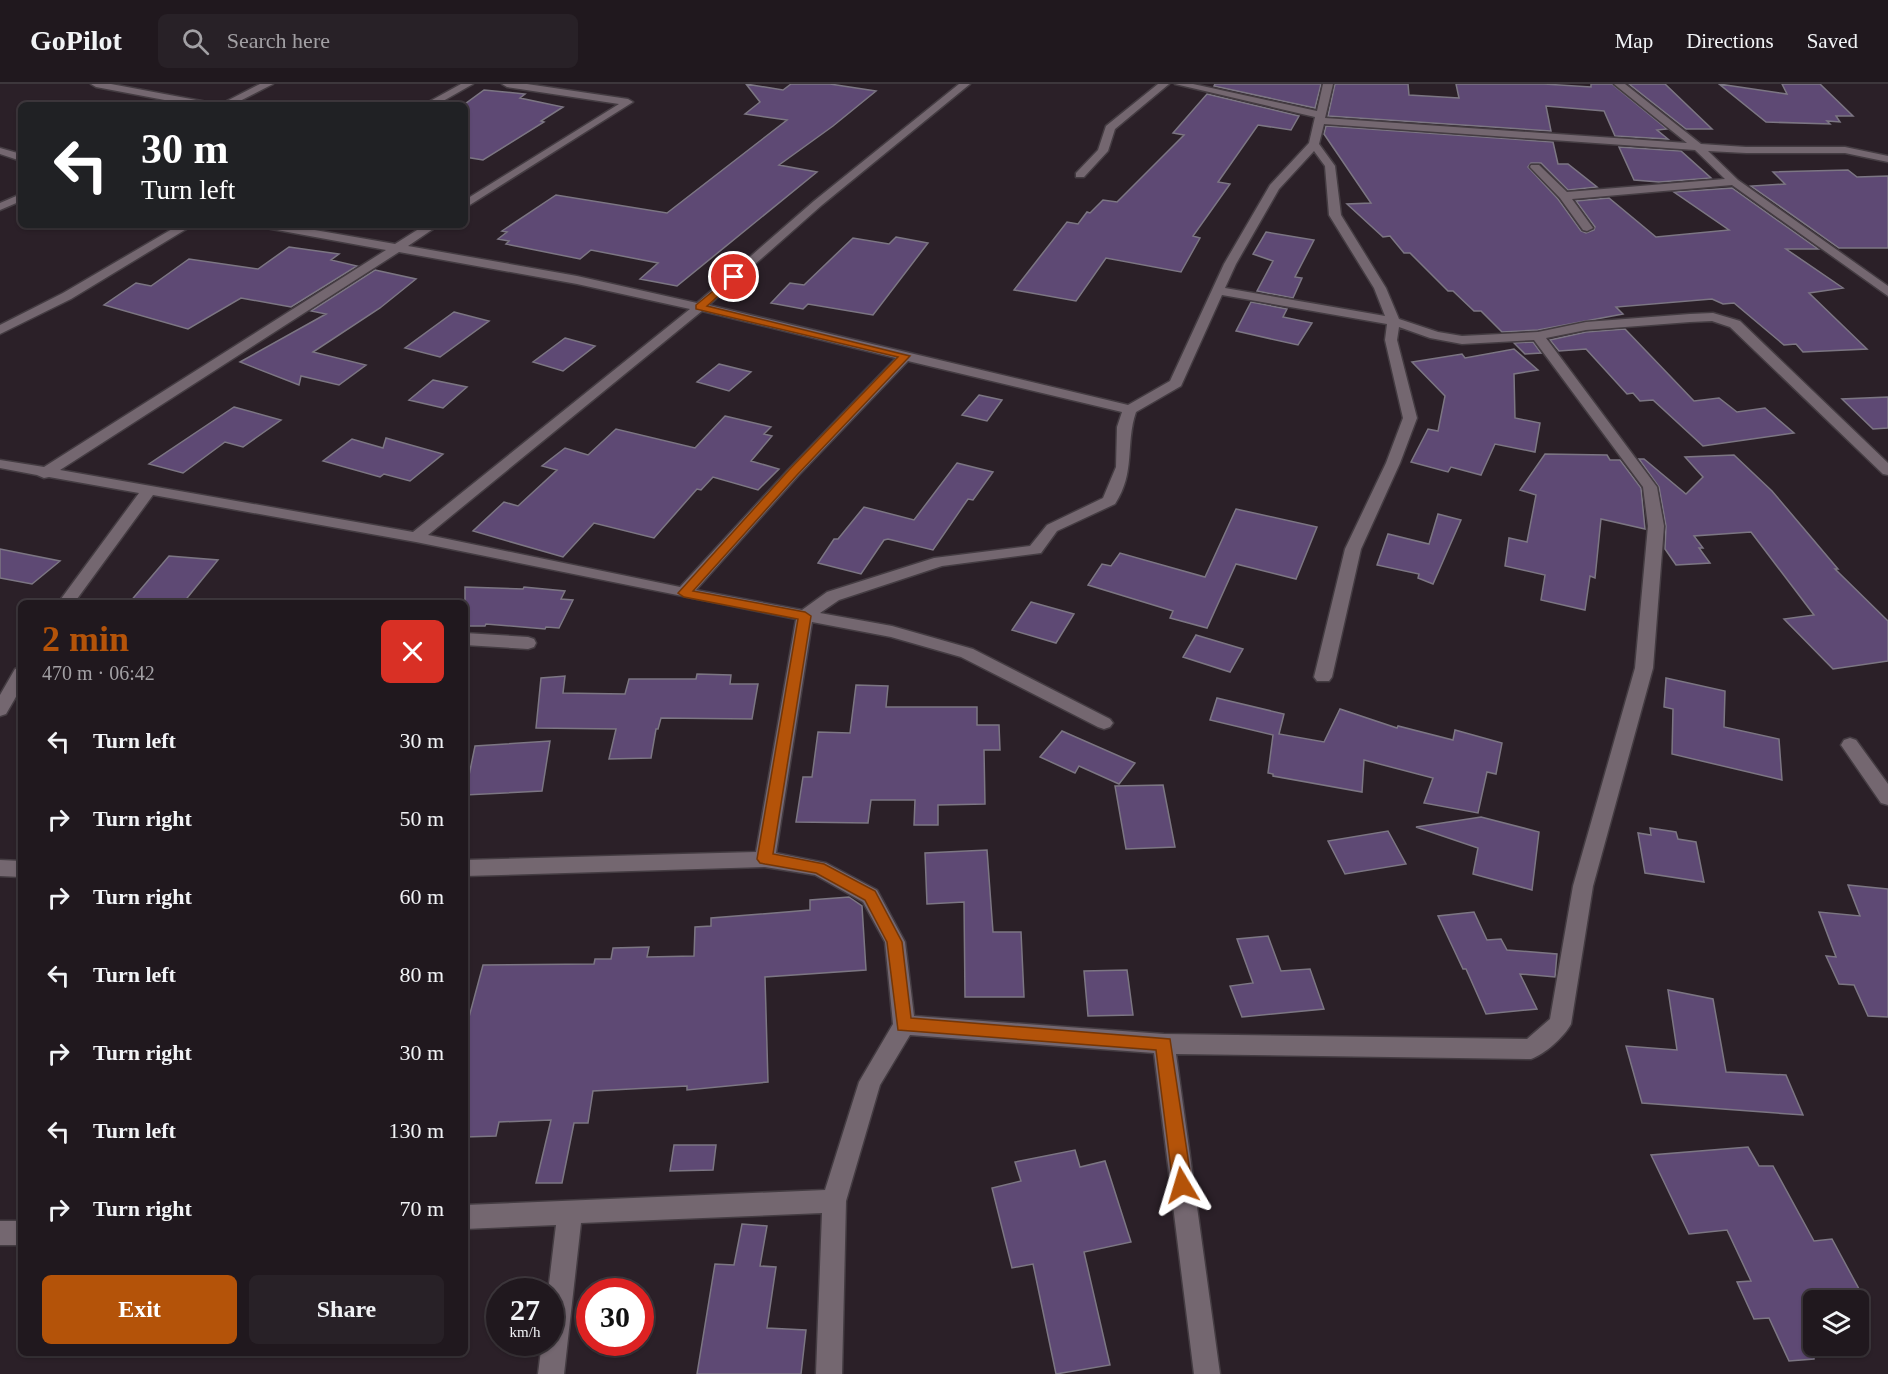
<!DOCTYPE html>
<html lang="en">
<head>
<meta charset="utf-8">
<style>
	:root { --surface:#20181e; --page:#282127; --text:#f1f3f6; --muted:#a2a0a4; --line:#3d373c; --accent:#b45309 }
	body { margin:0; font-family:"Times New Roman",serif; background:var(--page); color:var(--text); height:100vh; display:flex; flex-direction:column; font-size:22px; white-space:nowrap }
	* { box-sizing:border-box; margin:0 }
	p { font-size:20px; color:var(--muted) }
	.icon { flex:none; width:33px; height:33px; fill:none; stroke:currentColor; stroke-width:2; stroke-linecap:round; stroke-linejoin:round }
	.map { position:relative; flex:1; overflow:hidden }
	.panel { position:absolute; left:18px; top:516px; width:450px; height:756px; display:flex; flex-direction:column; background:var(--surface); border-radius:9px; box-shadow:0 2px 4px #0004,0 0 0 2px var(--line) }
	.panel>* { flex:none }
	.banner { position:absolute; left:18px; top:18px; width:450px; height:126px; border-radius:9px; box-shadow:0 2px 4px #0004,0 0 0 2px var(--line); background:#202124; color:#fff; overflow:hidden }
	.tools { position:absolute; left:1803px; top:1206px; display:grid; gap:12px }
	.tools a { display:grid; place-items:center; width:66px; height:66px; border-radius:9px; background:var(--surface); box-shadow:0 2px 4px #0004,0 0 0 2px var(--line); font-size:30px }
	.speed { position:absolute; left:486px; top:1194px; display:flex; gap:12px; font-size:30px; font-weight:700; text-align:center }
	.speed>* { display:grid; place-content:center; width:78px; height:78px; border-radius:50%; background:var(--surface); box-shadow:0 2px 4px #0004,0 0 0 2px var(--line); line-height:1 }
	.speed small { font-size:15px; font-weight:400 }
	.speed .limit { border:9px solid #d22; background:#fff; color:#111 }
	.pin { position:absolute; display:grid; place-items:center; width:51px; height:51px; color:#fff; margin:-26px; border:3px solid #fff; border-radius:50%; box-shadow:0 2px 6px #0007 }
	.me { position:absolute; width:66px; margin:-33px; rotate:353deg; stroke-linejoin:round; filter:drop-shadow(0 0 4px #0008) }
	.turn { display:flex; align-items:center; gap:21px; height:126px; padding:0 24px; font-size:27px }
	.turn .icon { width:78px; height:78px; stroke-width:2.5 }
	.turn b { display:block; font-size:42px; line-height:51px }
	.round { display:grid; place-items:center; flex:none; width:63px; height:63px; border-radius:9px; background:var(--page) }
	.summary { display:flex; align-items:center; justify-content:space-between; height:102px; padding:0 24px }
	h1 { font-size:36px; font-weight:700; line-height:45px; color:var(--accent) }
	.action { display:flex; gap:12px; margin-top:auto; padding:12px 24px }
	.action a { flex:1; height:69px; border-radius:9px; background:var(--accent); color:#fff; font-size:24px; font-weight:700; line-height:69px; text-align:center }
	.action a+a { background:var(--page); color:var(--text) }
	ul { padding:0; list-style:none }
	li { display:flex; align-items:center; gap:18px; height:78px; padding:0 24px }
	li div { flex:1 }
	li b { display:block; font-size:22px }
	li em { font-style:normal }
	header { display:flex; align-items:center; gap:36px; box-sizing:border-box; height:84px; padding:0 30px; background:var(--surface); border-bottom:2px solid var(--line) }
	header strong { font-size:28px }
	nav { display:flex; gap:33px; margin-inline-start:auto; font-size:21px }
	.search { width:420px; height:54px; background:var(--page); display:flex; align-items:center; gap:15px; box-sizing:border-box; padding:0 21px; border-radius:9px; color:var(--muted); font-size:22px }
	.map>svg:first-child { display:block }
	.building { fill:#5e4974; stroke:#7c7683; stroke-width:1.5 }
	.lines { fill:none; stroke-linecap:round; stroke-linejoin:round }
	.minor-casing { stroke:#443c42; stroke-width:3 }
	.minor { fill:#746770; fill-rule:evenodd }
	.route { fill:#b45309; stroke:#753606; stroke-width:1.5 }
</style>
</head>
<body>
<header>
<strong>GoPilot</strong>
<div class="search"><svg class="icon" aria-label="search" viewBox="0 0 24 24"><circle cx="10" cy="10" r="6"/><path d="M15 15l6 6"/></svg>Search here</div>
<nav><a>Map</a><a>Directions</a><a>Saved</a></nav>
</header>
<div class="map">
<svg width="1888" height="1290" viewBox="0 0 1888 1290">
	<rect width="100%" height="100%" fill="#2b2028"/>
	<!-- building -->
	<path class="building" d="M746,0L783,6L791,0H830L876,7L833,42L779,81L817,88L677,202L640,195L658,179L591,166L580,175L506,160L509,157L498,155L507,148L502,147L556,111L667,129L787,36L745,30L760,18Z
		M1215,0H1321L1315,24L1214,2Z
		M1335,0H1408L1409,11L1459,14L1456,0H1544L1591,3V0H1612L1667,45L1657,46L1668,55L1615,52L1604,27L1546,22L1551,47L1328,32Z
		M1629,0H1665L1712,45H1686Z
		M1719,0L1787,10L1782,0H1820L1853,32H1836L1840,38L1827,37L1830,40L1766,38Z
		M484,6L525,10L520,14L563,23L541,37L544,38L483,76L465,73V20Z
		M1207,10L1299,32L1291,46L1258,41L1218,98L1230,100L1193,152L1200,154L1181,188L1106,174L1076,217L1014,206L1067,138L1078,140L1087,128L1090,129L1103,116L1117,118L1184,51L1173,49Z
		M1326,42L1553,58L1558,80H1568L1597,103L1568,106L1541,79H1531L1528,83L1558,115L1581,147L1586,149L1594,146L1595,143L1576,117L1609,114L1656,153L1729,146L1674,108L1732,104L1818,165H1786L1843,204L1809,209L1867,265L1803,268L1796,260L1784,261L1734,219L1723,220L1712,215L1616,223L1623,230L1538,246L1502,248L1481,227H1474L1453,207H1448L1410,169H1404L1390,152L1383,153L1347,120L1371,119L1324,50Z
		M1619,63L1681,67L1711,94L1659,98L1634,96Z
		M1848,86L1857,93L1888,92V164H1839L1751,102L1785,100L1773,88Z
		M1266,148L1314,156L1295,193L1302,194L1293,214L1257,207L1273,177L1253,170Z
		M896,153L928,159L873,231L808,220L803,225L771,219L790,199L804,201L853,154L889,160Z
		M289,163L339,170L331,176L357,182L291,223L241,214L188,245L104,221L136,199L151,202L189,175L258,185Z
		M375,186L416,195L380,224L313,268L366,281L339,301L301,292L299,301L240,278L326,230L311,227Z
		M1251,218L1287,225L1283,233L1312,239L1298,261L1236,247Z
		M454,228L489,237L440,273L405,264Z
		M1625,245L1694,317L1719,314L1737,328L1765,324L1794,349L1703,362L1653,316L1640,317L1633,309L1627,310L1586,265L1559,267L1550,256L1586,248Z
		M565,254L595,262L563,287L533,278Z
		M1533,258L1541,269L1525,270L1514,259Z
		M1514,265L1538,286L1514,290L1515,334L1540,339L1535,368L1495,360L1481,391L1451,383L1448,388L1411,378L1428,345L1438,347L1445,312L1412,278L1462,270L1465,274Z
		M719,280L751,288L729,307L697,298Z
		M433,296L467,303L443,324L409,316Z
		M979,311L1002,316L987,337L962,331Z
		M1888,313V344L1873,345L1842,315Z
		M234,323L281,336L243,363L225,358L183,389L149,380Z
		M725,332L771,343L764,350L772,352L751,377L779,385L758,406L713,393L701,406L697,405L654,454L594,439L563,473L473,447L504,418L518,422L557,386L542,382L565,364L588,371L616,345L695,364Z
		M386,354L443,370L410,397L384,390L380,393L323,377L352,355L383,364Z
		M1545,370L1607,371L1610,376H1620L1641,404L1645,445L1601,435L1595,494L1590,492L1585,526L1541,516L1545,491L1505,482L1509,454L1527,458L1536,411L1520,406Z
		M1734,371L1772,407L1838,485H1835L1888,537V577L1833,585L1784,535L1814,531L1751,448L1694,452L1703,464H1699L1710,479L1676,481L1665,465L1666,442L1659,403L1639,375H1644L1686,410L1703,393L1685,373Z
		M957,379L993,388L973,416L968,415L933,466L888,455L884,456L861,490L818,479L834,455H838L864,423L914,436Z
		M1236,425L1317,443L1296,495L1236,480L1207,544L1170,534L1173,527L1088,501L1102,480L1111,482L1120,469L1205,493Z
		M1438,430L1461,436L1433,500L1418,494L1419,490L1377,481L1388,450L1429,460Z
		M0,465L60,477L32,500L0,494Z
		M169,472L218,476L183,519H129Z
		M465,503L523,505L524,503L565,507L561,515L573,516L559,544L546,543L545,545L486,540L485,542H465Z
		M1031,518L1074,530L1056,559L1012,546Z
		M1196,551L1243,565L1230,588L1183,573Z
		M697,590L731,591L730,600H758L752,635L661,634L658,645H656L651,674L609,675L616,645L536,644L541,594L565,592L563,609L625,610L629,595H696Z
		M1666,594L1725,607L1724,643L1779,655L1782,696L1672,670L1673,625L1664,623Z
		M856,601L888,602L886,623H977V641H999L1000,666H984L985,720L938,721V741H914L915,716H871L868,739L796,738L803,693H812L818,648L850,649Z
		M1217,614L1284,630L1279,650L1324,658L1340,625L1397,644L1398,642L1453,656L1455,646L1502,659L1496,690L1487,688L1478,729L1424,719L1433,694L1364,676L1362,708L1273,692V690L1268,689L1273,651L1210,636Z
		M1062,647L1135,679L1119,700L1079,682L1075,689L1040,673Z
		M550,657L542,707L465,711L475,662Z
		M1163,701L1175,763L1126,765L1115,702Z
		M1481,733L1539,748L1532,806L1473,790L1478,764L1416,743Z
		M1650,744L1676,748L1678,755L1696,758L1704,798L1645,789L1638,749L1651,751Z
		M1388,747L1406,780L1345,790L1328,757Z
		M987,766L993,848H1021L1024,913H965L964,818L927,820L925,769Z
		M1848,801L1888,805V933L1868,932L1854,901L1839,900L1826,872L1836,873L1819,828L1860,832Z
		M849,813L862,822L866,886L765,893L768,998L687,1006V1002L593,1007L588,1039H574L562,1099H536L551,1036L499,1038L496,1052L465,1053V948L483,881L594,880L595,875H611L613,864L649,863L647,873L694,872L695,843L711,842V834L810,826V816Z
		M1474,828L1487,856L1501,855L1507,866L1557,870L1555,893L1520,890L1537,925L1486,930L1466,885H1463L1438,832Z
		M1268,852L1281,887L1310,885L1324,925L1242,933L1230,902L1253,899L1237,855Z
		M1127,886L1133,931L1088,932L1084,887Z
		M1668,906L1713,915L1726,988L1786,991L1803,1031L1642,1019L1626,962L1677,966Z
		M674,1061H716L713,1086L670,1087Z
		M1748,1063L1759,1082H1773L1814,1157L1832,1155L1865,1216H1814V1275L1789,1277L1769,1234L1754,1235L1737,1198L1751,1197L1727,1146L1689,1150L1651,1071Z
		M1075,1066L1080,1083L1105,1077L1131,1158L1084,1168L1110,1281L1056,1290L1033,1180L1012,1184L992,1104L1021,1097L1015,1078Z
		M742,1140L767,1142L760,1182L776,1183L767,1244L806,1246L801,1290H697L715,1180L734,1181Z"/>
	<g class="lines">
		<defs>
			<path id="minor" d="M91,0H111L207,18L212,21H191L96,3Z
				M260,0H273L232,21H219Z
				M461,0H473L436,21H423Z
				M502,0H527L628,15L633,18L465,124V116L619,20L507,3Z
				M959,0H970L822,121L709,221L1128,321L1170,297L1224,180L1270,101L1309,59L1315,33L1175,0H1193L1317,27L1323,0H1333L1325,34L1687,59L1614,0H1625L1701,60L1746,63H1845L1888,72V78L1845,69H1746L1708,67L1738,96L1888,202V212L1732,101L1572,115L1593,144L1587,147L1583,146L1560,114L1530,83L1531,81H1539L1567,108L1725,95L1695,66L1324,40L1319,60L1335,82L1341,131L1386,204L1399,235L1438,248L1462,252L1538,248L1586,238L1690,230L1713,229L1740,237L1888,379V391L1883,390L1730,243L1712,237L1690,238L1586,246L1546,254L1657,403L1664,442L1653,584L1593,802L1571,940C1564,953 1545,970 1531,975L1176,970L1220,1290H1194L1154,969L910,951L880,1001L846,1117L842,1290H816L822,1129L581,1139L564,1290H538L542,1258H550V1208H548L556,1141L465,1145V1121L825,1106L859,998L893,940L885,858L863,818L815,791L765,783L465,792V776L756,768L796,535L416,458L153,411L74,519H58L139,409L49,393L44,394L37,391L0,384V376L44,383L386,166L266,144L260,141H286L395,160L425,141H439L408,162L577,192L697,219L814,117ZM1314,67L1325,82L1329,131L1374,204L1385,232L1225,204L1236,180L1279,105ZM399,168L577,200L690,225L413,448L60,386ZM1222,211L1387,240L1385,256L1403,334L1386,379L1345,465L1314,593L1317,597H1329L1332,593L1361,465L1400,379L1417,334L1397,256L1399,243L1430,254L1462,260L1534,256L1643,403L1648,442L1635,584L1573,802L1550,935L1527,955L1164,950L914,932L905,858L877,806L826,779L776,769L812,538L891,553L961,573L1098,643L1104,645L1110,643L1113,639L1110,635L973,565L892,542L820,529L839,516L942,482L1041,469L1057,447L1115,420C1136,388 1125,360 1136,328L1181,302ZM702,227L896,274L788,386L680,503L428,451ZM908,277L1122,328L1117,343L1116,383L1103,414L1047,441L1030,462L934,474L827,508L802,526L696,506L798,392Z
				M1158,0H1169L1115,45L1108,67L1084,93H1076V89L1098,66L1106,42Z
				M0,64L21,70V77L0,70Z
				M21,110V117L0,126V119Z
				M179,141H193L71,215L0,250V241L63,209Z
				M465,549L528,553L534,555L536,559L534,563L528,565L465,561Z
				M21,583V604L6,630L0,632V611L15,585Z
				M1850,654L1856,656L1888,700V721L1881,719L1841,661L1844,656Z
				M0,776L21,777V793L0,792Z
				M0,1137H21V1161H0Z"/>
		</defs>
		<!-- minor casing -->
		<use href="#minor" class="minor-casing"/>
		<!-- minor -->
		<use href="#minor" class="minor"/>
	</g>
	<!-- route -->
	<path class="route" d="M734,190L737,191V195L707,222L910,272L797,391L693,507L805,528L811,532L773,770L824,780L875,807L902,858L911,934L1170,955L1192,1101L1189,1107L1182,1110L1176,1107L1173,1101L1156,966L898,946L887,858L865,816L816,789L765,780L760,779L757,775L798,535L684,513L678,509L789,386L898,273L696,225V221Z"/>
</svg>
<div class="tools">
<a><svg class="icon" aria-label="layers" viewBox="0 0 24 24"><path d="M12 4l9 5-9 5-9-5zM3 14l9 5 9-5"/></svg></a>
</div>
<div class="speed"><div>27<small>km/h</small></div><div class="limit">30</div></div>
<div class="pin" style="left:734px;top:193px;background:#d93025"><svg class="icon" aria-label="arrive" viewBox="0 0 24 24"><path d="M6 21V4h12l-3 4 3 4H6"/></svg></div>
<svg class="me" style="left:1182px;top:1101px" viewBox="-20 -20 40 40"><path d="M0-17L14 15 0 8-14 15z" fill="#b45309" stroke="#fff" stroke-width="4"/></svg>
<div class="banner">
<div class="turn"><svg class="icon" aria-label="left" viewBox="0 0 24 24"><path d="M17 20v-9H6M10 6l-5 5 5 5"/></svg><div><b>30 m</b>Turn left</div></div>
</div>
<section class="panel">
<div class="summary"><div><h1>2 min</h1><p>470 m · 06:42</p></div><a class="round" style="background:#d93025;color:#fff"><svg class="icon" aria-label="close" viewBox="0 0 24 24"><path d="M6 6l12 12M18 6L6 18"/></svg></a></div>
<ul>
<li><svg class="icon" aria-label="left" viewBox="0 0 24 24"><path d="M17 20v-9H6M10 6l-5 5 5 5"/></svg><div><b>Turn left</b></div><em>30 m</em></li>
<li><svg class="icon" aria-label="right" viewBox="0 0 24 24"><path d="M7 20v-9h11M14 6l5 5-5 5"/></svg><div><b>Turn right</b></div><em>50 m</em></li>
<li><svg class="icon" aria-label="right" viewBox="0 0 24 24"><path d="M7 20v-9h11M14 6l5 5-5 5"/></svg><div><b>Turn right</b></div><em>60 m</em></li>
<li><svg class="icon" aria-label="left" viewBox="0 0 24 24"><path d="M17 20v-9H6M10 6l-5 5 5 5"/></svg><div><b>Turn left</b></div><em>80 m</em></li>
<li><svg class="icon" aria-label="right" viewBox="0 0 24 24"><path d="M7 20v-9h11M14 6l5 5-5 5"/></svg><div><b>Turn right</b></div><em>30 m</em></li>
<li><svg class="icon" aria-label="left" viewBox="0 0 24 24"><path d="M17 20v-9H6M10 6l-5 5 5 5"/></svg><div><b>Turn left</b></div><em>130 m</em></li>
<li><svg class="icon" aria-label="right" viewBox="0 0 24 24"><path d="M7 20v-9h11M14 6l5 5-5 5"/></svg><div><b>Turn right</b></div><em>70 m</em></li>
</ul>
<div class="action"><a>Exit</a><a>Share</a></div>
</section>
</div>
</body>
</html>
